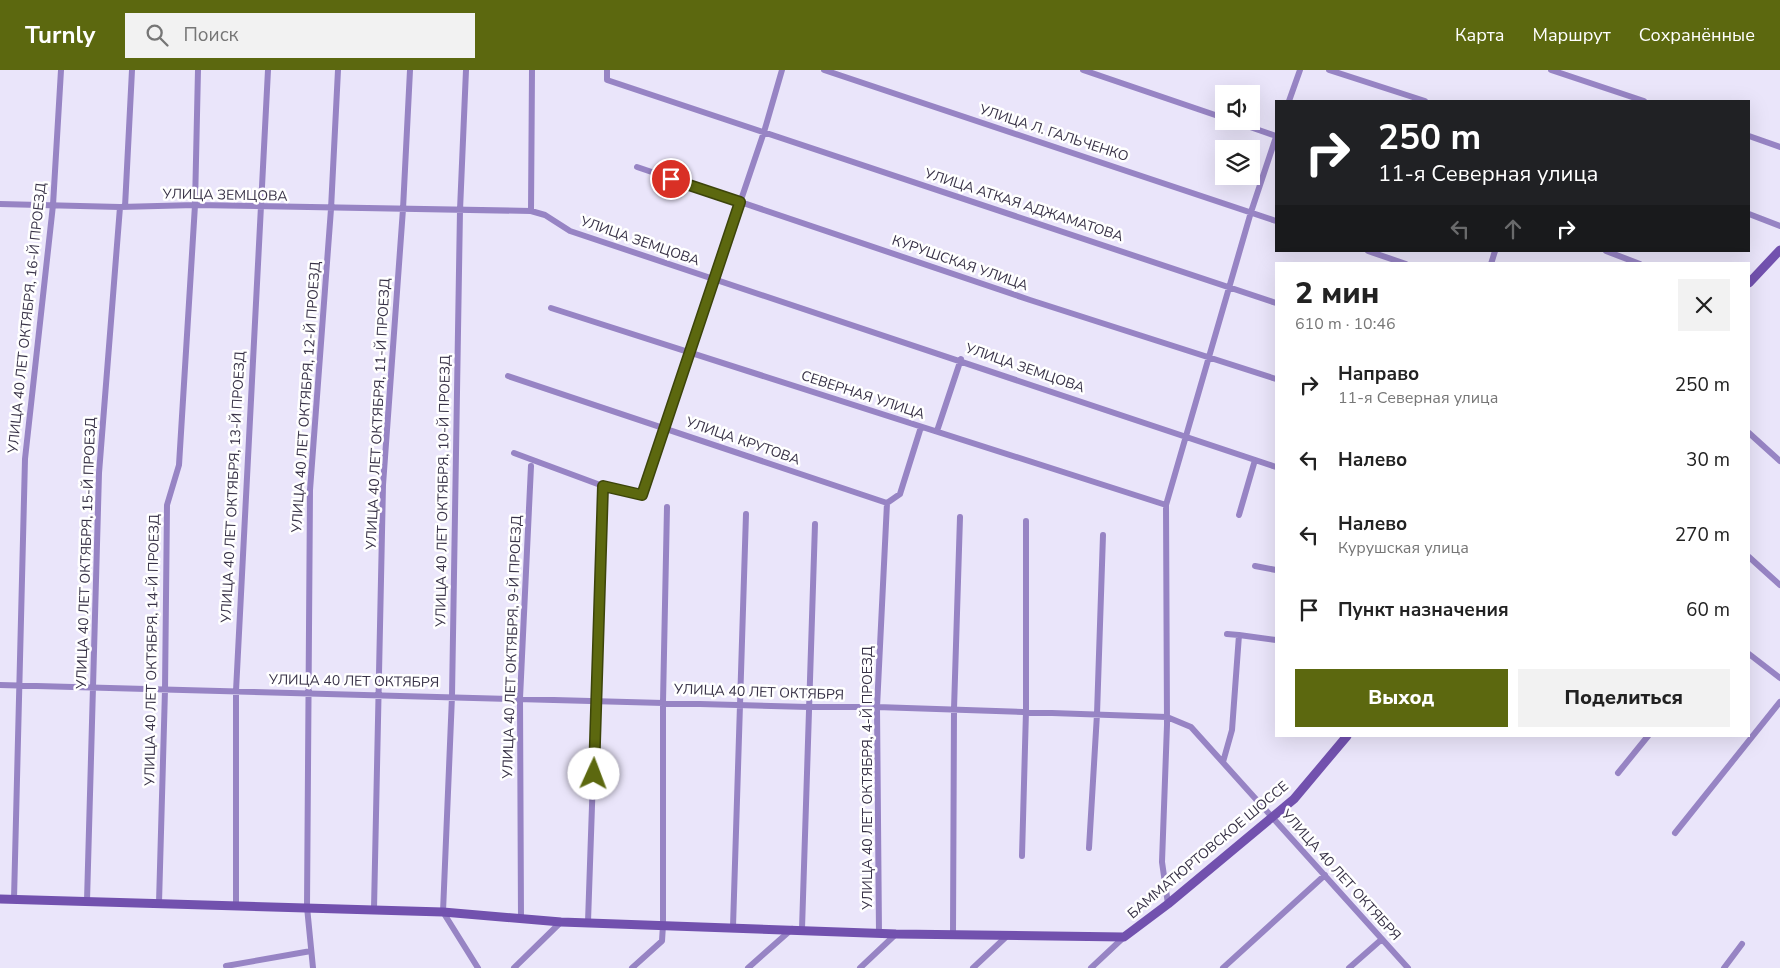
<!DOCTYPE html>
<html lang="ru">
<head>
<meta charset="utf-8">
<style>
	:root { --surface:#fff; --page:#f2f2f2; --text:#222; --muted:#767676; --accent:#5c680f }
	body { margin:0; font-family:"Nunito Sans",sans-serif; background:var(--page); color:var(--text); height:100vh; display:flex; flex-direction:column; font-size:19px; white-space:nowrap }
	* { box-sizing:border-box; margin:0 }
	p { font-size:16px; color:var(--muted) }
	.icon { flex:none; width:28px; height:28px; fill:none; stroke:currentColor; stroke-width:2; stroke-linecap:round; stroke-linejoin:round }
	.map { position:relative; flex:1; overflow:hidden }
	.sheet { position:absolute; left:1275px; top:192px; width:475px; height:475px; display:flex; flex-direction:column; background:var(--surface); border-radius:0px; box-shadow:0 5px 20px #0002 }
	.sheet>* { flex:none }
	.hud { position:absolute; left:1275px; top:30px; width:475px; height:152px; border-radius:0px; box-shadow:0 5px 20px #0002; background:#202124; color:#fff; overflow:hidden }
	.fabs { position:absolute; left:1215px; top:15px; display:grid; gap:10px }
	.fabs a { display:grid; place-items:center; width:45px; height:45px; border-radius:0px; background:var(--surface); box-shadow:0 5px 20px #0002; font-size:25px }
	.pin { position:absolute; display:grid; place-items:center; width:42px; height:42px; color:#fff; margin:-21px; border:2px solid #fff; border-radius:50%; box-shadow:0 1px 5px #0007 }
	.me { position:absolute; width:55px; margin:-28px; rotate:2deg; stroke-linejoin:round; filter:drop-shadow(0 0 4px #0008) }
	.turn { display:flex; align-items:center; gap:18px; height:105px; padding:0 20px; font-size:22px }
	.turn .icon { width:65px; height:65px; stroke-width:2.5 }
	.turn b { display:block; font-size:35px; line-height:42px }
	.lanes { display:flex; align-items:center; height:48px; padding:0 20px; background:#0003; justify-content:center; gap:25px; direction:ltr }
	.lanes .off { opacity:.35 }
	.round { display:grid; place-items:center; flex:none; width:52px; height:52px; border-radius:0px; background:var(--page) }
	.head { display:flex; align-items:center; justify-content:space-between; height:85px; padding:0 20px }
	h1 { font-size:30px; font-weight:800; line-height:38px }
	.action { display:flex; gap:10px; margin-top:auto; padding:10px 20px }
	.action a { flex:1; height:58px; border-radius:0px; background:var(--accent); color:#fff; font-size:20px; font-weight:800; line-height:58px; text-align:center }
	.action a+a { background:var(--page); color:var(--text) }
	ul { padding:0; list-style:none }
	li { display:flex; align-items:center; gap:15px; height:75px; padding:0 20px }
	li div { flex:1 }
	li b { display:block; font-size:19px }
	li em { font-style:normal }
	header { display:flex; align-items:center; gap:30px; box-sizing:border-box; height:70px; padding:0 25px; background:var(--accent); color:#fff }
	header strong { font-size:24px }
	nav { display:flex; gap:28px; margin-inline-start:auto; font-size:18px }
	.search { width:350px; height:45px; background:var(--page); display:flex; align-items:center; gap:12px; box-sizing:border-box; padding:0 18px; border-radius:0px; color:var(--muted); font-size:19px }
	.map>svg:first-child { display:block }
	.lines { fill:none; stroke-linecap:round; stroke-linejoin:round }
	.street { stroke:#9784c4; stroke-width:6 }
	.secondary { stroke:#7251ae; stroke-width:9 }
	.route-casing { stroke:#3c440a; stroke-width:12 }
	.route { stroke:#5c680f; stroke-width:9 }
	.labels { text-anchor:middle; dominant-baseline:central; stroke-width:5; stroke-linejoin:round; paint-order:stroke }
	.street-label { font-size:14px; fill:#383247; stroke:#fff }
</style>
</head>
<body>
<header>
<strong>Turnly</strong>
<div class="search"><svg class="icon" aria-label="search" viewBox="0 0 24 24"><circle cx="10" cy="10" r="6"/><path d="M15 15l6 6"/></svg>Поиск</div>
<nav><a>Карта</a><a>Маршрут</a><a>Сохранённые</a></nav>
</header>
<div class="map">
<svg width="1780" height="898" viewBox="0 0 1780 898">
	<rect width="100%" height="100%" fill="#eae5fa"/>
	<g class="lines">
		<!-- street -->
		<path class="street" d="M466,0L460,140L452,626L443,842L478,898
			M607,0V10L1276,233
			M824,0L1276,151
			M1083,0L1224,48
			M1329,0L1425,31
			M1551,0L1644,31
			M1289,31L1300,0
			M1233,51L1276,66
			M1749,66L1780,77
			M637,97L1030,230L1276,309
			M0,134L120,137L195,135L531,141L545,145L570,161L1276,397
			M125,137L132,0
			M531,141L532,0
			M1749,144L1780,156
			M1368,181L1406,194
			M1606,181L1640,194
			M1491,194L1495,181
			M551,238L1166,435
			M508,306L887,433L900,424L921,357
			M937,361L961,289
			M1749,363L1780,391
			M514,383L603,416L641,425L764,62L782,0
			M1239,445L1255,390
			M1749,487L1780,515
			M1255,496L1276,500
			M1239,565L1276,570
			M1749,584L1780,608
			M0,615L808,637H877L1167,647L1191,657L1408,898
			M1223,692L1232,660L1239,565L1227,564
			M1618,703L1648,666
			M1675,763L1780,632
			M1089,778L1097,644L1103,465
			M1022,786L1026,641V451
			M14,829L25,389L53,135L61,0
			M87,831L99,403L120,137
			M159,833L165,620L167,435L179,395L195,135L198,0
			M1168,834L1162,792L1167,655L1166,435L1251,142L1276,67
			M236,835V621L268,0
			M374,839L383,415L403,139L410,0
			M521,849L520,628L531,396
			M588,852L603,416
			M733,857L746,444
			M802,859L815,454
			M879,863L877,637L887,433
			M953,864L954,639L960,447
			M227,898L226,896L311,881
			M313,898L307,837L310,420L331,139L338,0
			M514,898L561,852
			M632,898L662,871L663,855V632L667,437
			M748,898L792,859
			M860,898L896,864
			M973,898L1007,866
			M1091,898L1124,867
			M1223,898L1325,805
			M1349,898L1382,869
			M1724,898L1742,874"/>
		<!-- secondary -->
		<path class="secondary" d="M1749,213L1780,180
			M0,829L443,842L561,852L896,864L1124,867L1168,834L1294,729L1347,666"/>
	</g>
	<g class="lines">
		<defs>
			<path id="route" d="M594,704L603,416L642,425L740,132L671,109"/>
		</defs>
		<!-- route casing -->
		<use href="#route" class="route-casing"/>
		<!-- route -->
		<use href="#route" class="route"/>
	</g>
	<g class="labels">
		<!-- street labels -->
		<g class="street-label">
			<text transform="translate(1054 63) rotate(18)">УЛИЦА Л. ГАЛЬЧЕНКО</text>
			<text transform="translate(225 125) rotate(1)">УЛИЦА ЗЕМЦОВА</text>
			<text transform="translate(1024 135) rotate(18)">УЛИЦА АТКАЯ АДЖАМАТОВА</text>
			<text transform="translate(640 171) rotate(19)">УЛИЦА ЗЕМЦОВА</text>
			<text transform="translate(960 193) rotate(19)">КУРУШСКАЯ УЛИЦА</text>
			<text transform="translate(27 248) rotate(-84)">УЛИЦА 40 ЛЕТ ОКТЯБРЯ, 16-Й ПРОЕЗД</text>
			<text transform="translate(1025 298) rotate(19)">УЛИЦА ЗЕМЦОВА</text>
			<text transform="translate(863 325) rotate(18)">СЕВЕРНАЯ УЛИЦА</text>
			<text transform="translate(306 327) rotate(-86)">УЛИЦА 40 ЛЕТ ОКТЯБРЯ, 12-Й ПРОЕЗД</text>
			<text transform="translate(378 344) rotate(-87)">УЛИЦА 40 ЛЕТ ОКТЯБРЯ, 11-Й ПРОЕЗД</text>
			<text transform="translate(743 371) rotate(19)">УЛИЦА КРУТОВА</text>
			<text transform="translate(233 417) rotate(-87)">УЛИЦА 40 ЛЕТ ОКТЯБРЯ, 13-Й ПРОЕЗД</text>
			<text transform="translate(443 421) rotate(-89)">УЛИЦА 40 ЛЕТ ОКТЯБРЯ, 10-Й ПРОЕЗД</text>
			<text transform="translate(86 483) rotate(-88)">УЛИЦА 40 ЛЕТ ОКТЯБРЯ, 15-Й ПРОЕЗД</text>
			<text transform="translate(512 577) rotate(-88)">УЛИЦА 40 ЛЕТ ОКТЯБРЯ, 9-Й ПРОЕЗД</text>
			<text transform="translate(152 580) rotate(-89)">УЛИЦА 40 ЛЕТ ОКТЯБРЯ, 14-Й ПРОЕЗД</text>
			<text transform="translate(354 611) rotate(1)">УЛИЦА 40 ЛЕТ ОКТЯБРЯ</text>
			<text transform="translate(759 622) rotate(2)">УЛИЦА 40 ЛЕТ ОКТЯБРЯ</text>
			<text transform="translate(867 708) rotate(-90)">УЛИЦА 40 ЛЕТ ОКТЯБРЯ, 4-Й ПРОЕЗД</text>
			<text transform="translate(1208 780) rotate(-40)">БАММАТЮРТОВСКОЕ ШОССЕ</text>
			<text transform="translate(1341 805) rotate(48)">УЛИЦА 40 ЛЕТ ОКТЯБРЯ</text>
		</g>
	</g>
</svg>
<div class="fabs">
<a><svg class="icon" aria-label="sound" viewBox="0 0 24 24"><path d="M4 9h4l5-4v14l-5-4H4zM17 9q2 3 0 6"/></svg></a>
<a><svg class="icon" aria-label="layers" viewBox="0 0 24 24"><path d="M12 4l9 5-9 5-9-5zM3 14l9 5 9-5"/></svg></a>
</div>
<div class="pin" style="left:671px;top:109px;background:#d93025"><svg class="icon" aria-label="arrive" viewBox="0 0 24 24"><path d="M6 21V4h12l-3 4 3 4H6"/></svg></div>
<svg class="me" style="left:594px;top:704px" viewBox="-20 -20 40 40"><circle r="19" fill="#fff"/><path d="M0-13L10 11 0 6-10 11z" fill="#5c680f"/></svg>
<div class="hud">
<div class="turn"><svg class="icon" aria-label="right" viewBox="0 0 24 24"><path d="M7 20v-9h11M14 6l5 5-5 5"/></svg><div><b>250 m</b>11-я Северная улица</div></div>
<div class="lanes"><svg class="icon off" aria-label="left" viewBox="0 0 24 24"><path d="M17 20v-9H6M10 6l-5 5 5 5"/></svg><svg class="icon off" aria-label="ahead" viewBox="0 0 24 24"><path d="M12 20V5M6 11l6-6 6 6"/></svg><svg class="icon" aria-label="right" viewBox="0 0 24 24"><path d="M7 20v-9h11M14 6l5 5-5 5"/></svg></div>
</div>
<section class="sheet">
<div class="head"><div><h1>2 мин</h1><p>610 m · 10:46</p></div><a class="round"><svg class="icon" aria-label="close" viewBox="0 0 24 24"><path d="M6 6l12 12M18 6L6 18"/></svg></a></div>
<ul>
<li><svg class="icon" aria-label="right" viewBox="0 0 24 24"><path d="M7 20v-9h11M14 6l5 5-5 5"/></svg><div><b>Направо</b><p>11-я Северная улица</p></div><em>250 m</em></li>
<li><svg class="icon" aria-label="left" viewBox="0 0 24 24"><path d="M17 20v-9H6M10 6l-5 5 5 5"/></svg><div><b>Налево</b></div><em>30 m</em></li>
<li><svg class="icon" aria-label="left" viewBox="0 0 24 24"><path d="M17 20v-9H6M10 6l-5 5 5 5"/></svg><div><b>Налево</b><p>Курушская улица</p></div><em>270 m</em></li>
<li><svg class="icon" aria-label="arrive" viewBox="0 0 24 24"><path d="M6 21V4h12l-3 4 3 4H6"/></svg><div><b>Пункт назначения</b></div><em>60 m</em></li>
</ul>
<div class="action"><a>Выход</a><a>Поделиться</a></div>
</section>
</div>
</body>
</html>
